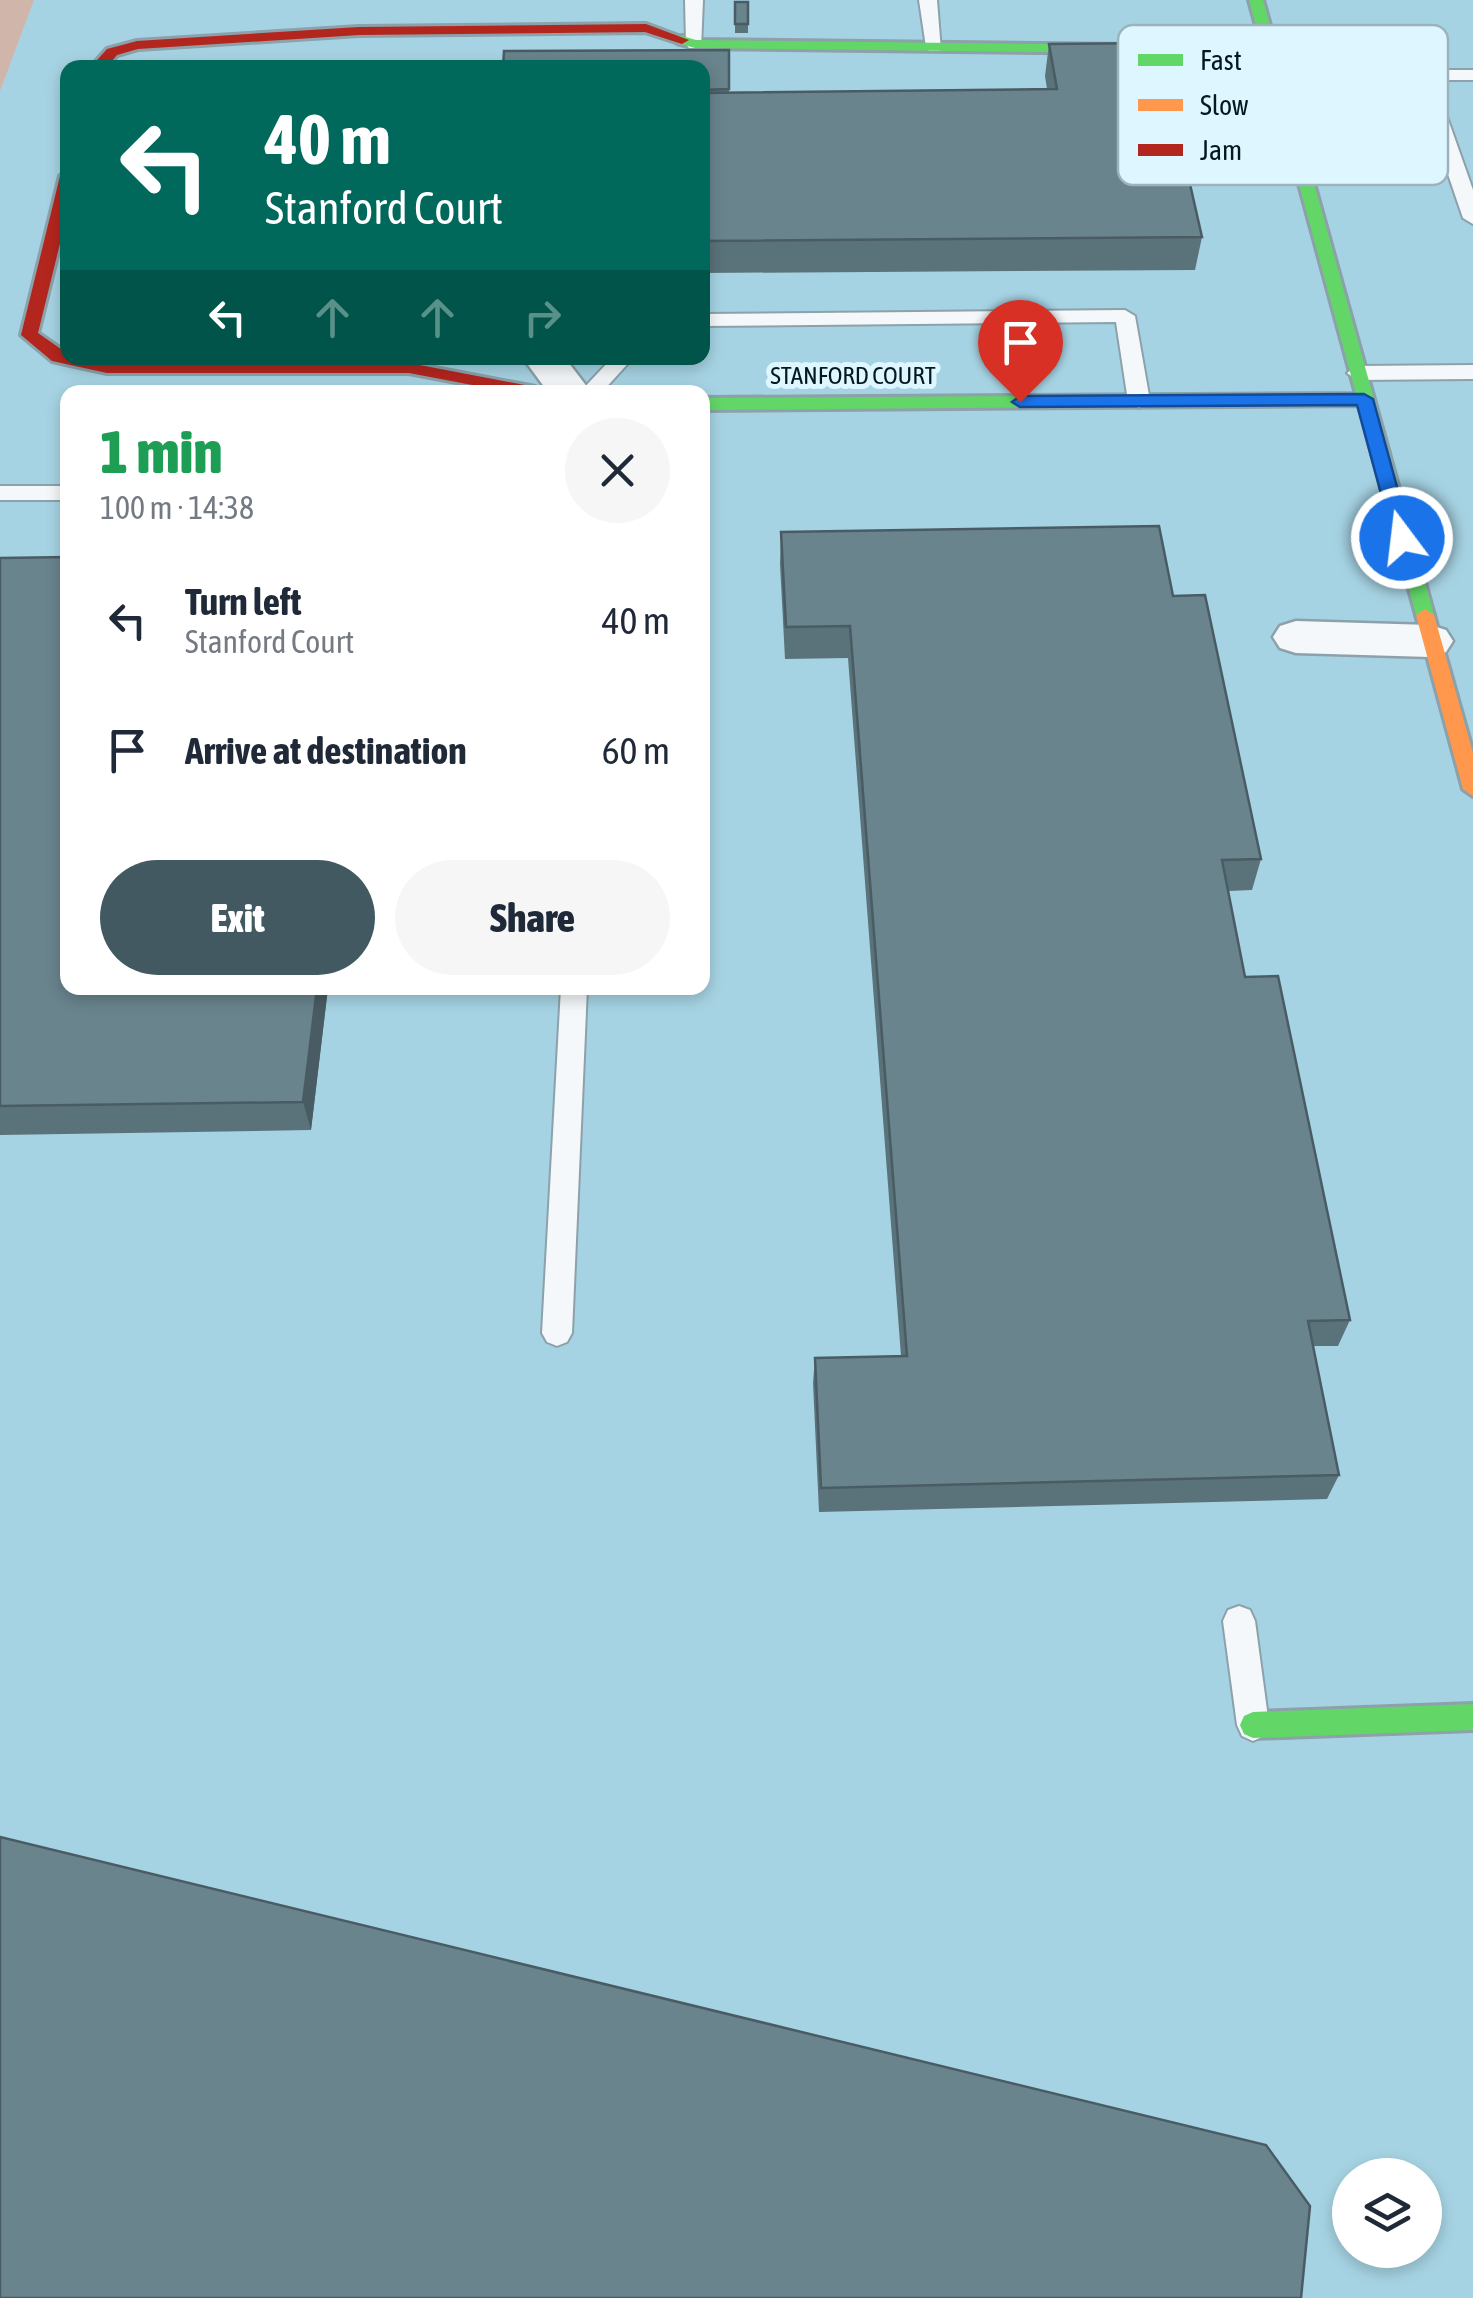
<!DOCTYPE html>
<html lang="en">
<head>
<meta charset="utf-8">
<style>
	:root { --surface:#fff; --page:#f6f6f7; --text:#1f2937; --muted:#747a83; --accent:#435961 }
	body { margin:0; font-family:"Asap Condensed",sans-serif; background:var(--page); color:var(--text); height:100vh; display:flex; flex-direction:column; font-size:38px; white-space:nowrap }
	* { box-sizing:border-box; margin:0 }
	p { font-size:32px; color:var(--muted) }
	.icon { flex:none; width:55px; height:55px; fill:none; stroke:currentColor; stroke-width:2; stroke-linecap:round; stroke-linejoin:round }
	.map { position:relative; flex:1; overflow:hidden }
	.panel { position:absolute; left:60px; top:385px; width:650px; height:610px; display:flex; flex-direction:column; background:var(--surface); border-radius:20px; box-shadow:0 5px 15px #0003 }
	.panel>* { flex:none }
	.hud { position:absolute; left:60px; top:60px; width:650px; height:305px; border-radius:20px; box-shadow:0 5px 15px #0003; background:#00695c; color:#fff; overflow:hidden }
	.fabs { position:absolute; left:1332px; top:2158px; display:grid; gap:20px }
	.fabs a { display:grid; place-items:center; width:110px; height:110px; border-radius:50%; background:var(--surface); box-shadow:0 5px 15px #0003; font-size:50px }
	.pin { position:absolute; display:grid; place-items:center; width:85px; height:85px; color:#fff; margin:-102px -42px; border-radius:50% 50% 50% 0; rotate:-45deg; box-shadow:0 0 10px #0007 }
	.pin .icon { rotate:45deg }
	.me { position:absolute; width:110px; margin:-55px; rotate:345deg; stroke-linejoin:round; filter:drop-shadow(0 0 8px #0008) }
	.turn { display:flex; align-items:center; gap:35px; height:210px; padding:0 40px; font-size:45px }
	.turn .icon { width:130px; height:130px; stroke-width:2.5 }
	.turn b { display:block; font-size:70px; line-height:85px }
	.lanes { display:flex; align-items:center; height:95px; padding:0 40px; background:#0003; justify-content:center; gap:50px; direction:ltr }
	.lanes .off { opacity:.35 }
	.round { display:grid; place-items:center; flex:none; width:105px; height:105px; border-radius:52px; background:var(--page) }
	.summary { display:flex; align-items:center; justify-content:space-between; height:170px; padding:0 40px }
	h1 { font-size:60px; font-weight:800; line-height:75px; color:#1e9e55 }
	.primary-button { display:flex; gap:20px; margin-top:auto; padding:20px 40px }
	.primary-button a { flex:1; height:115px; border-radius:60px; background:var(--accent); color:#fff; font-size:40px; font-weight:800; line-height:115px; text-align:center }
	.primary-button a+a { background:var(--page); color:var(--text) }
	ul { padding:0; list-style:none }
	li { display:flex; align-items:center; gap:30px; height:130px; padding:0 40px }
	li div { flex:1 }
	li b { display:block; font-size:38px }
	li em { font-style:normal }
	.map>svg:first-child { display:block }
	.built { fill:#a6d3e3; fill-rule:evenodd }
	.green { fill:#cfb5aa }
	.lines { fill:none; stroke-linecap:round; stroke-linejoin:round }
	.lane-casing { stroke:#8ca1a9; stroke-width:4 }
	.street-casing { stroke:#8ca1a9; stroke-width:5 }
	.fast-casing { stroke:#8ca1a9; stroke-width:6 }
	.slow-casing { stroke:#8ca1a9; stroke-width:6 }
	.jam-casing { stroke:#8ca1a9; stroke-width:6 }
	.lane { fill:#f4f8fa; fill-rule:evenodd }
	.street { fill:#f4f8fa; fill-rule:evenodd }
	.fast { fill:#63d668; fill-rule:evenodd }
	.slow { fill:#ff974d; fill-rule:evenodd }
	.jam { fill:#b3261e; fill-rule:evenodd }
	.wall { fill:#5a7279 }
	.shaded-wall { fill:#4a5c63 }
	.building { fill:#69848d; stroke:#4a5c63; stroke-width:2.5 }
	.route { fill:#1a73e8; stroke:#114b97; stroke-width:2.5 }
	.labels { text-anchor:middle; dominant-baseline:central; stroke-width:10; stroke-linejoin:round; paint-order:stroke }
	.far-street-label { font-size:25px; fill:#05181f; stroke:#ddf6ff }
	.key { fill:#ddf6ff; stroke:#9cb3bc; stroke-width:2.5 }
	.key-label { font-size:28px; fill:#05181f }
</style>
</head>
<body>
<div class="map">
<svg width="1473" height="2298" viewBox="0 0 1473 2298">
	<rect width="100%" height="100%" fill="#b7d2dc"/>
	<!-- built -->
	<path class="built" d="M34,0H1473V2298H0V91ZM68,68H702V358H68ZM68,392H702V988H68ZM1350,2175H1425V2250H1350Z"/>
	<!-- green -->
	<path class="green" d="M0,0H34L0,91Z"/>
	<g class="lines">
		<defs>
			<path id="lane" d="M685,0H703L701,48H689L686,44Z
				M919,0H937L941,51H929L926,47Z
				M1473,70V80H1434L1473,190V224L1463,218L1414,75L1423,70Z
				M1125,310L1135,316L1150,401L1139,408L1128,401L1116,322L702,326V314Z
				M612,358H633L602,392H580Z
				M1473,365V379L1357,380L1347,373L1357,366Z
				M0,486H68V500H0Z
				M561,988H587L572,1333L567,1342L557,1346L547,1342L542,1333Z
				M1239,1606L1250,1610L1255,1621L1269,1725L1264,1736L1253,1741L1242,1736L1237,1725L1223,1621L1228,1610Z"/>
			<path id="street" d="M523,358H565L591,392H548Z
				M1296,621L1430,625L1446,630L1453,641L1446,652L1430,657L1296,653L1280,648L1273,637L1280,626Z"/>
			<path id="fast" d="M1249,0H1263L1434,615L1432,620L1425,621L1416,615L1359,405L702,410V398L1356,394Z
				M682,36L696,40L1131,45L1138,49L1131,53L695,48L677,43V37Z
				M1473,1704V1730L1253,1738L1244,1734L1240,1725L1244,1716L1253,1712Z"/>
			<path id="slow" d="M1131,45L1270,47L1277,51L1270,55L1126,52L1124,49Z
				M1425,609L1434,615L1473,753V796L1463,789L1416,615Z"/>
			<path id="jam" d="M646,24L689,40L682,44L645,32L359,35L138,49L117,55L106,68H90L107,49L137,41L359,27Z
				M68,171V211L38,333L68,354V358L107,363H409L535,387L544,392H509L409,373H107L52,361L21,335L60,176Z"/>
		</defs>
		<!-- lane casing -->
		<use href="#lane" class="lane-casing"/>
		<!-- street casing -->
		<use href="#street" class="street-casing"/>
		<!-- fast casing -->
		<use href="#fast" class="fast-casing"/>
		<!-- slow casing -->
		<use href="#slow" class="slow-casing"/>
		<!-- jam casing -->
		<use href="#jam" class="jam-casing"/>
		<!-- lane -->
		<use href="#lane" class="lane"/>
		<!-- street -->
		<use href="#street" class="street"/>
		<!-- fast -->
		<use href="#fast" class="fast"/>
		<!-- slow -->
		<use href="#slow" class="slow"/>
		<!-- jam -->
		<use href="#jam" class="jam"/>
	</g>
	<!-- wall -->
	<path class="wall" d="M735,2H748V33H735Z
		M1049,44L1202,237L1195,270L702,273V68L729,50V92L1047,89L1045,76Z
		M781,532L1173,596L1261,859L1252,890L1228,891L1245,977L1350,1320L1338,1346H1313L1339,1475L1327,1499L819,1512L813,1383L815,1358L901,1356L848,658L785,659L780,564Z
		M0,558L68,988H328L311,1130L0,1135Z"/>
	<!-- shaded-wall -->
	<path class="shaded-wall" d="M317,988H328L311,1130L303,1102Z"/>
	<!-- building -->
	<path class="building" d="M735,2H748V24H735Z
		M1158,43L1202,237L702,241V93L1057,89L1049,44Z
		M729,50V89L702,90V68H503L504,51Z
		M1159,526L1173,596L1205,595L1261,859L1222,860L1245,977L1278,976L1350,1320L1308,1321L1339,1475L821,1488L815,1358L907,1356L850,626L786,627L781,532Z
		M68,557V988H317L303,1102L0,1106V558Z
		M0,1837L1266,2145L1310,2206L1301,2298H0Z"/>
	<!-- route -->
	<path class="route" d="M1364,394L1373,399L1411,538L1402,544L1393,538L1357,405L1020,407L1012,402L1020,396Z"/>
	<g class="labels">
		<!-- far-street labels -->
		<g class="far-street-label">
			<text x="853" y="375">STANFORD COURT</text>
		</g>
	</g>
	<!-- legend -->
	<rect x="1118" y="25" width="330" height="160" rx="15" class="key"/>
	<rect x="1138" y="54" width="45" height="12" fill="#63d668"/>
	<rect x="1138" y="99" width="45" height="12" fill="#ff974d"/>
	<rect x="1138" y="144" width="45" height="12" fill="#b3261e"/>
	<g class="key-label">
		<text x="1200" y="70">Fast</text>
		<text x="1200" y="115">Slow</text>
		<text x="1200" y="160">Jam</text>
	</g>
</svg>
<div class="fabs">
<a><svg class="icon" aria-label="layers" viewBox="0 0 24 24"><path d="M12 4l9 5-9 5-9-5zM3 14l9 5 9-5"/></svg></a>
</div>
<div class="pin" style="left:1020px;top:402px;background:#d93025"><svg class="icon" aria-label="arrive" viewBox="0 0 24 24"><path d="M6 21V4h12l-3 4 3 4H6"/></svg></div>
<svg class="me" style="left:1402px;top:538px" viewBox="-20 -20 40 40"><circle r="17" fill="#1a73e8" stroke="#fff" stroke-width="3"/><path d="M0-11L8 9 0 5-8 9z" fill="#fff"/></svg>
<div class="hud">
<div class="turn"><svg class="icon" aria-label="left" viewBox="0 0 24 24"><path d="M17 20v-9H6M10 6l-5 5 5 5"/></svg><div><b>40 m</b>Stanford Court</div></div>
<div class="lanes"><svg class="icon" aria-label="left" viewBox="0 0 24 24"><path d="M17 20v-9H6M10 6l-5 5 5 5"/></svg><svg class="icon off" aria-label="ahead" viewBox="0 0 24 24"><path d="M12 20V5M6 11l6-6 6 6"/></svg><svg class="icon off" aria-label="ahead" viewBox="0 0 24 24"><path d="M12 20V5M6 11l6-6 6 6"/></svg><svg class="icon off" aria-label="right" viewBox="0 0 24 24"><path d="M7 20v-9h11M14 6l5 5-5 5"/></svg></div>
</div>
<section class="panel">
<div class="summary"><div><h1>1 min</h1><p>100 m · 14:38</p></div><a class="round"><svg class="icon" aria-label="close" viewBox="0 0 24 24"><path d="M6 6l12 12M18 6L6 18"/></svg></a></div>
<ul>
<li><svg class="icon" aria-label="left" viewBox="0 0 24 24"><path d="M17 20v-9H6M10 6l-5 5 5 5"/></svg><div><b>Turn left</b><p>Stanford Court</p></div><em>40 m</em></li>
<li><svg class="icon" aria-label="arrive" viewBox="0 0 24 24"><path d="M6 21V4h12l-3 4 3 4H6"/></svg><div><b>Arrive at destination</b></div><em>60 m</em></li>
</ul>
<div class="primary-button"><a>Exit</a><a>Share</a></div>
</section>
</div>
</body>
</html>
